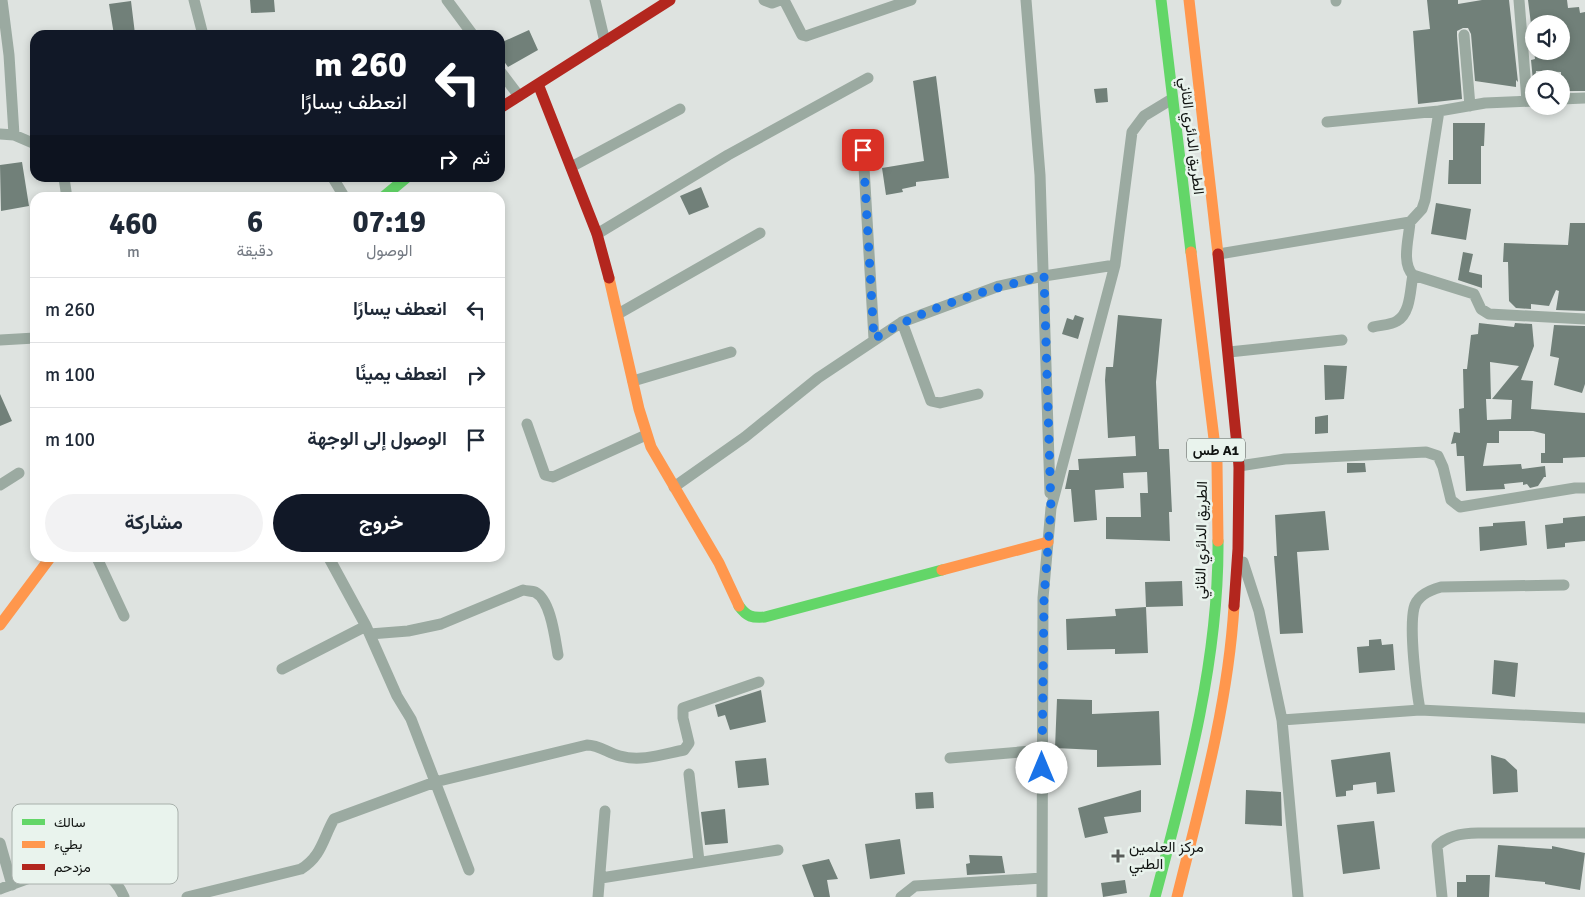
<!DOCTYPE html>
<html lang="ar">
<head>
<meta charset="utf-8">
<style>
	:root { --surface:#fff; --page:#f2f2f3; --text:#1f2937; --muted:#747a83; --line:#e0e1e3; --accent:#111827 }
	body { margin:0; font-family:Signika,Vazirmatn,sans-serif; background:var(--page); color:var(--text); direction:rtl; height:100vh; display:flex; flex-direction:column; font-size:19px; white-space:nowrap }
	* { box-sizing:border-box; margin:0 }
	p { font-size:16px; color:var(--muted) }
	.icon { flex:none; width:28px; height:28px; fill:none; stroke:currentColor; stroke-width:2; stroke-linecap:round; stroke-linejoin:round }
	.map { position:relative; flex:1; overflow:hidden; direction:ltr }
	.panel { position:absolute; left:30px; top:192px; width:475px; height:370px; display:flex; flex-direction:column; background:var(--surface); border-radius:15px; box-shadow:0 2px 8px #0003; direction:rtl }
	.panel>* { flex:none }
	.guide { position:absolute; left:30px; top:30px; width:475px; height:152px; border-radius:15px; box-shadow:0 2px 8px #0003; direction:rtl; background:#111827; color:#fff; overflow:hidden }
	.fabs { position:absolute; left:1525px; top:15px; display:grid; gap:10px }
	.fabs a { display:grid; place-items:center; width:45px; height:45px; border-radius:50%; background:var(--surface); box-shadow:0 2px 8px #0003; font-size:25px }
	.pin { position:absolute; display:grid; place-items:center; width:42px; height:42px; color:#fff; margin:-21px; border-radius:10px; box-shadow:0 2px 8px #0006 }
	.me { position:absolute; width:55px; margin:-28px; rotate:0deg; stroke-linejoin:round; filter:drop-shadow(0 0 4px #0008) }
	.turn { display:flex; align-items:center; gap:18px; height:105px; padding:0 15px; font-size:22px }
	.turn .icon { width:65px; height:65px; stroke-width:2.5 }
	.turn b { display:block; font-size:35px; line-height:42px }
	.then { display:flex; align-items:center; height:48px; padding:0 15px; background:#0003; gap:10px; font-size:19px }
	.eta { display:flex; justify-content:space-evenly; align-items:center; height:85px; text-align:center }
	.eta b { font-size:30px; font-weight:700; line-height:35px }
	.button { display:flex; gap:10px; margin-top:auto; padding:10px 15px }
	.button a { flex:1; height:58px; border-radius:30px; background:var(--accent); color:#fff; font-size:20px; font-weight:700; line-height:58px; text-align:center }
	.button a+a { background:var(--page); color:var(--text) }
	ul { padding:0; list-style:none }
	li { display:flex; align-items:center; gap:15px; height:65px; padding:0 15px; border-top:1px solid var(--line) }
	li div { flex:1 }
	li b { display:block; font-size:19px }
	li em { font-style:normal }
	.map>svg:first-child { display:block }
	.building { fill:#718079; fill-rule:evenodd }
	.lines { fill:none; stroke-linecap:round; stroke-linejoin:round }
	.street { stroke:#9baaa1; stroke-width:11 }
	.fast { stroke:#63d668; stroke-width:11 }
	.slow { stroke:#ff974d; stroke-width:11 }
	.jam { stroke:#b3261e; stroke-width:11 }
	.route { stroke:#1a73e8; stroke-width:9; stroke-dasharray:0 16.2 }
	.poi-dot { fill:#585c59; stroke:#e9f3ed; stroke-width:2 }
	.labels { text-anchor:middle; dominant-baseline:central; stroke-width:5; stroke-linejoin:round; paint-order:stroke }
	.shield { fill:#e9f3ed; stroke:#515653; stroke-width:1 }
	.shield-label { font-size:14px; font-weight:bold; fill:#101311 }
	.street-label { font-size:15px; fill:#101311; stroke:#e9f3ed }
	.poi-label { font-size:15px; fill:#101311; stroke:#e9f3ed; text-anchor:start }
	.key { fill:#e9f3ed; stroke:#a8b0ab; stroke-width:1 }
	.key-label { font-size:14px; fill:#101311 }
</style>
</head>
<body>
<div class="map">
<svg width="1585" height="897" viewBox="0 0 1585 897">
	<rect width="100%" height="100%" fill="#dee3e0"/>
	<!-- building -->
	<path class="building" d="M250,0H274L275,12L251,13Z
		M1427,0H1458V4L1482,0H1509L1518,82L1516,80V87L1475,81L1471,34L1468,28H1463L1457,31V36L1462,99L1418,104L1413,31L1430,29Z
		M1528,0H1567L1568,8L1579,7L1580,13L1585,12V91H1561V72L1536,71L1534,91L1531,60L1535,59L1534,51H1561V24H1531Z
		M131,1L135,34L114,35L109,4Z
		M529,30L538,50L508,67L500,56V43Z
		M936,76L949,178L916,182V186L902,189L903,192L886,195L882,168L924,161L913,81Z
		M1107,88L1108,102L1096,103L1094,89Z
		M1453,123H1485L1484,146H1481V184H1448L1449,160H1453Z
		M22,162L29,206L1,211L0,165Z
		M701,187L709,207L689,215L680,196Z
		M1436,203L1471,209L1466,240L1431,234Z
		M1570,223H1585V311L1556,310L1559,291L1556,290L1549,306L1531,304V309L1516,308L1509,301L1508,262H1503L1504,243L1568,245Z
		M1463,252L1473,254L1469,272L1482,275V288L1458,280Z
		M1075,315L1084,318L1078,339L1062,334L1067,318L1073,320Z
		M1118,315L1162,319L1156,382L1159,449H1169L1172,512H1169L1170,541L1106,539V517H1141L1140,493H1148L1147,472L1123,473L1124,488L1095,490L1097,520L1074,522L1071,489H1065L1069,470H1079L1078,459L1136,456L1135,436L1108,438L1105,380L1106,367H1113Z
		M1479,323L1514,327L1515,323L1532,324L1534,346L1521,380L1533,381L1531,409L1585,413V457L1563,458V463H1541V453H1545V434L1533,431H1499V443H1487L1483,466L1521,464L1522,469L1545,466L1546,477H1544L1538,486L1530,488L1527,484L1523,485V482L1504,484L1505,489L1466,491L1464,456H1457L1456,443L1451,444L1454,432L1460,433L1459,409L1464,408L1463,369H1467L1471,335L1478,334ZM1490,362L1519,366L1492,399L1512,400L1511,419L1487,420L1486,399H1491Z
		M1554,325L1585,326V384L1582,393L1554,385L1559,358L1550,356Z
		M1324,365L1347,366L1344,399L1325,400Z
		M0,394L12,421L0,426Z
		M1328,415V433L1315,434V417Z
		M1347,463H1365L1366,472L1347,473Z
		M1325,511L1329,550L1297,552L1303,633L1280,634L1274,556H1277L1275,515Z
		M1585,516V541L1565,543V547L1547,549L1545,525L1563,523V518Z
		M1525,521L1527,545L1480,551L1479,527L1493,526V523Z
		M1182,581L1183,606L1146,607L1145,582Z
		M1146,607L1148,653L1115,654V649L1067,650L1066,619L1116,616L1115,609Z
		M1381,639L1382,645L1393,644L1395,670L1359,673L1357,647L1369,646V640Z
		M1494,660L1518,663L1515,697L1492,694Z
		M761,690L766,722L730,730L725,715L718,717L715,705Z
		M1057,699L1092,700V714L1159,711L1161,765L1097,767V750L1055,748Z
		M1390,752L1395,792L1377,794L1376,782L1353,785V790L1346,791V796L1336,797L1331,760Z
		M1491,755L1505,759L1517,770L1518,792L1493,794Z
		M766,758L769,785L738,788L735,761Z
		M1141,790V812L1104,817L1108,833L1085,838L1078,808Z
		M1246,790L1281,792L1282,826L1245,824Z
		M933,792L934,808L916,809L915,793Z
		M725,809L728,843L705,845L701,812Z
		M1374,821L1380,869L1343,874L1337,825Z
		M900,839L905,874L870,879L865,844Z
		M1498,845L1552,849V846L1585,853L1580,890L1545,884V882L1495,877Z
		M969,855L1002,856L1005,873L967,875L966,864L970,863Z
		M829,859L838,879L827,880L830,897H814L802,865Z
		M1466,875H1490L1489,897H1457V882H1466Z
		M1125,880L1127,893L1103,897L1101,883Z"/>
	<g class="lines">
		<!-- street -->
		<path class="street" d="M2,0L9,55L14,135
			M194,0L203,35
			M447,0L473,35
			M595,0L605,42
			M764,0L772,3L780,0
			M784,0L802,35L806,36L911,0
			M1026,0L1040,175L1050,493
			M1336,0V1
			M1519,0L1527,101
			M1464,35L1470,106
			M500,71L519,96
			M1561,99L1585,98
			M1327,122L1439,111
			M0,134L14,135L35,144
			M863,150L874,339
			M571,167L680,109
			M64,178L67,198
			M333,178L345,198
			M1410,222C1409,238 1401,263 1413,275L1474,294L1481,309L1489,314L1585,319
			M597,234L728,155L868,78
			M1219,254L1410,222L1422,209L1425,200L1439,111L1485,103L1534,101
			M618,314L760,233
			M902,322L931,401L940,403L978,394
			M1373,327C1380,325 1391,325 1397,321C1411,313 1410,289 1413,275
			M0,340L35,338
			M1229,352L1342,340
			M633,381L731,352
			M527,424L545,475L553,477L646,435
			M1239,466L1285,459L1426,452L1438,456L1443,467L1451,500L1460,507L1575,488H1585
			M0,485L19,473
			M674,487L745,437L818,378L902,322L999,286L1044,276L1115,265
			M97,558L124,616
			M329,558L366,626L397,696L411,719L469,870
			M1243,562L1259,611L1282,720L1298,897
			M370,634L408,631L441,624L523,590C527,591 532,591 535,592C551,600 555,639 558,655
			M282,669L366,626
			M1420,710C1416,687 1409,629 1414,608C1417,595 1430,590 1441,587L1564,585
			M1282,720L1420,710L1585,718
			M950,758L1043,750
			M689,774L699,861
			M0,843L12,885
			M601,878L778,850
			M0,889C40,875 101,843 124,897
			M187,897L301,869C322,856 323,838 334,819L435,782L587,745C599,745 608,753 620,756C641,762 664,754 684,750L689,743L683,718V708L759,682
			M598,897L605,811
			M901,897L915,886L1042,878
			M1042,897L1043,598L1051,508L1115,265L1132,132L1144,116L1172,99
			M1442,897L1437,846C1448,835 1464,833 1478,833H1585"/>
		<!-- fast -->
		<path class="fast" d="M1161,0L1191,252
			M382,198L406,178
			M739,606C747,617 752,618 765,617L942,570
			M1155,897C1186,781 1219,662 1218,541"/>
		<!-- slow -->
		<path class="slow" d="M1189,0L1218,254
			M1191,252L1217,463L1218,541
			M609,278L639,409L651,447L719,563L739,606
			M942,570L1048,542
			M0,625L50,558
			M1177,897C1201,801 1228,705 1234,606"/>
		<!-- jam -->
		<path class="jam" d="M538,84L597,234L609,278
			M500,108L670,0
			M1218,254L1239,466L1238,549L1234,606"/>
	</g>
	<g class="lines">
		<!-- route -->
		<path class="route" d="M863,150L874,339C926,307 985,290 1044,276L1051,508L1044,598L1042,768"/>
	</g>
	<!-- markers -->
	<path class="poi-dot" d="M1115.5 848.5h5v5h5v5h-5v5h-5v-5h-5v-5h5z"/>
	<g class="labels">
		<!-- shield labels -->
		<rect class="shield" x="1187" y="438.5" width="58" height="23" rx="4"/>
		<g class="shield-label">
			<text x="1216" y="450">طس A1</text>
		</g>
		<!-- street labels -->
		<g class="street-label">
			<text transform="translate(1192 136) rotate(83)">الطريق الدائري الثاني</text>
			<text transform="translate(1201 540) rotate(-89)">الطريق الدائري الثاني</text>
		</g>
		<!-- poi labels -->
		<g class="poi-label">
			<text x="1129" y="847">مركز العلمين<tspan x="1129" dy="17">الطبي</tspan></text>
		</g>
	</g>
	<!-- legend -->
	<rect x="12" y="804" width="166" height="80" rx="8" class="key"/>
	<rect x="22" y="819" width="23" height="6" fill="#63d668"/>
	<rect x="22" y="841" width="23" height="7" fill="#ff974d"/>
	<rect x="22" y="864" width="23" height="6" fill="#b3261e"/>
	<g class="key-label">
		<text x="54" y="827">سالك</text>
		<text x="54" y="849">بطيء</text>
		<text x="54" y="872">مزدحم</text>
	</g>
</svg>
<div class="fabs">
<a><svg class="icon" aria-label="sound" viewBox="0 0 24 24"><path d="M4 9h4l5-4v14l-5-4H4zM17 9q2 3 0 6"/></svg></a>
<a><svg class="icon" aria-label="search" viewBox="0 0 24 24"><circle cx="10" cy="10" r="6"/><path d="M15 15l6 6"/></svg></a>
</div>
<div class="pin" style="left:863px;top:150px;background:#d93025"><svg class="icon" aria-label="arrive" viewBox="0 0 24 24"><path d="M6 21V4h12l-3 4 3 4H6"/></svg></div>
<svg class="me" style="left:1042px;top:768px" viewBox="-20 -20 40 40"><circle r="19" fill="#fff"/><path d="M0-13L10 11 0 6-10 11z" fill="#1a73e8"/></svg>
<div class="guide">
<div class="turn"><svg class="icon" aria-label="left" viewBox="0 0 24 24"><path d="M17 20v-9H6M10 6l-5 5 5 5"/></svg><div><b>260 m</b>انعطف يسارًا</div></div>
<div class="then">ثم<svg class="icon" aria-label="right" viewBox="0 0 24 24"><path d="M7 20v-9h11M14 6l5 5-5 5"/></svg></div>
</div>
<section class="panel">
<div class="eta">
<div><b>07:19</b><p>الوصول</p></div>
<div><b>6</b><p>دقيقة</p></div>
<div><b>460</b><p>m</p></div>
</div>
<ul>
<li><svg class="icon" aria-label="left" viewBox="0 0 24 24"><path d="M17 20v-9H6M10 6l-5 5 5 5"/></svg><div><b>انعطف يسارًا</b></div><em>260 m</em></li>
<li><svg class="icon" aria-label="right" viewBox="0 0 24 24"><path d="M7 20v-9h11M14 6l5 5-5 5"/></svg><div><b>انعطف يمينًا</b></div><em>100 m</em></li>
<li><svg class="icon" aria-label="arrive" viewBox="0 0 24 24"><path d="M6 21V4h12l-3 4 3 4H6"/></svg><div><b>الوصول إلى الوجهة</b></div><em>100 m</em></li>
</ul>
<div class="button"><a>خروج</a><a>مشاركة</a></div>
</section>
</div>
</body>
</html>
